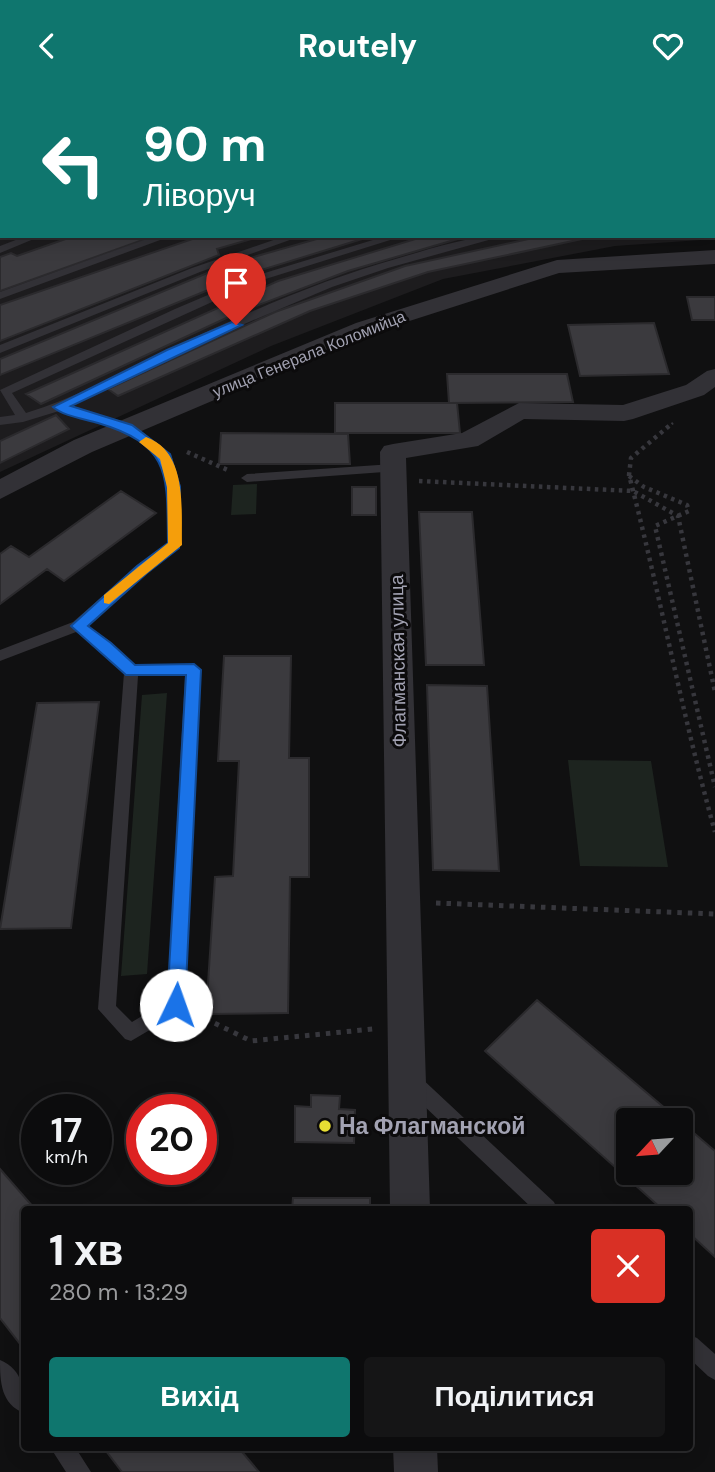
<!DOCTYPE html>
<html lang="uk">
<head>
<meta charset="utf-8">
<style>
	:root { --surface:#0c0c0d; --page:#151516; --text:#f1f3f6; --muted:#9a9b9d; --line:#2c2c2e; --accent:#0f766e }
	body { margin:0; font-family:"DM Sans",sans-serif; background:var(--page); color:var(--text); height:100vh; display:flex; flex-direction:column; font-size:26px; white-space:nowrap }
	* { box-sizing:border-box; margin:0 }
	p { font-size:23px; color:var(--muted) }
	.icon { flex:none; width:38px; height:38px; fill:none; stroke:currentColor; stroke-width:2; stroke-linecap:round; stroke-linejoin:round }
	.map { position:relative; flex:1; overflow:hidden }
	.details { position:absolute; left:21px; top:1115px; width:672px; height:245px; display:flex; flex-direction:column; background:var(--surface); border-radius:7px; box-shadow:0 4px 18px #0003,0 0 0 2px var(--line) }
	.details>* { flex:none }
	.hud { position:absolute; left:0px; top:0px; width:716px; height:147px; box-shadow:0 4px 18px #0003,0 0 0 2px var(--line); background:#0f766e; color:#fff; overflow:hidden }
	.needle { width:46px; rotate:244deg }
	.fabs { position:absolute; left:616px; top:1017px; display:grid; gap:14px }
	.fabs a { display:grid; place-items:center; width:77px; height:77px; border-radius:7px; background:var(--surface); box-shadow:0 4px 18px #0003,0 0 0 2px var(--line); font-size:35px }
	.speed { position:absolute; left:21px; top:1003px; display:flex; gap:14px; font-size:35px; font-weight:700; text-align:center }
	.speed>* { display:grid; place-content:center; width:91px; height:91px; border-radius:50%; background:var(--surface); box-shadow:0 4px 18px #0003,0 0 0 2px var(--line); line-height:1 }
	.speed small { font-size:18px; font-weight:400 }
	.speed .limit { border:10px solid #d22; background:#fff; color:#111 }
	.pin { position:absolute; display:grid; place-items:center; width:60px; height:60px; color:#fff; margin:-72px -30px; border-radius:50% 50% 50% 0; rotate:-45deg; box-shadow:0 0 7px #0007 }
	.pin .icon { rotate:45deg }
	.me { position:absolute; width:77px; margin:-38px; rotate:3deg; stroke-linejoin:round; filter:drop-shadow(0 0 5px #0008) }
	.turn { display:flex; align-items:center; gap:24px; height:147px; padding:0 28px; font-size:32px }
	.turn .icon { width:91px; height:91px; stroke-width:2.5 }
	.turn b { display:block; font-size:49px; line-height:60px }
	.round { display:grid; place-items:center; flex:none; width:74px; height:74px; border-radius:7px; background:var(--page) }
	.headline { display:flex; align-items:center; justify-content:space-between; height:119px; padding:0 28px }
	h1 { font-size:42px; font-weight:700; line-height:52px }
	.button { display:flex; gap:14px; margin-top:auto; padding:14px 28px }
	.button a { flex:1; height:80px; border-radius:7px; background:var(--accent); color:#fff; font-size:28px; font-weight:700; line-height:80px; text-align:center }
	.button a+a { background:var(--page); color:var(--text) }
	header { display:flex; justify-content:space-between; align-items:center; height:91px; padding:0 28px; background:var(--accent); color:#fff; font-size:32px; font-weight:700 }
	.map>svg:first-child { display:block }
	.built { fill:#1d1c1e }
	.green { fill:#1d241f }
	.building { fill:#3b3a3e; stroke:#2b2a2d; stroke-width:2 }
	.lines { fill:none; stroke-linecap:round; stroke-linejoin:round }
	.path-far2 { stroke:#37373d; stroke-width:2.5; stroke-dasharray:2.5 3.5; stroke-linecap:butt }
	.path-far1 { stroke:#37373d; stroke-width:4.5; stroke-dasharray:3.5 4.5; stroke-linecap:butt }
	.path { stroke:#37373d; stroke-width:5; stroke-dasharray:4.5 6; stroke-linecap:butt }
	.service { fill:#323136; fill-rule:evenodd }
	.minor { fill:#323136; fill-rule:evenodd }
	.route { fill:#1a73e8; stroke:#114b97; stroke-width:2 }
	.slow { fill:#f59e0b }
	.poi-dot { fill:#e7dd33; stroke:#0c0b0c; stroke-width:2.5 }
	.labels { text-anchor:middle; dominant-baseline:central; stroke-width:6; stroke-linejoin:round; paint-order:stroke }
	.far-street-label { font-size:16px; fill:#a2a2b2; stroke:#0c0b0c }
	.street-label { font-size:19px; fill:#a2a2b2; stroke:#0c0b0c }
	.near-poi-label { font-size:23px; font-weight:bold; fill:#a2a2b2; stroke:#0c0b0c; text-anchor:start }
</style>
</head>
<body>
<header><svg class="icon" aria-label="back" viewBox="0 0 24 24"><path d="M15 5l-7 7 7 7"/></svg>Routely<svg class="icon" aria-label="heart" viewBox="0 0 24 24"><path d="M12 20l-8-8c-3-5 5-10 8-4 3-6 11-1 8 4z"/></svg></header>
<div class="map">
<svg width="715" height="1381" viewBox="0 0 715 1381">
	<rect width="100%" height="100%" fill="#101011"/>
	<!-- built -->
	<path class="built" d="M715,75V148L615,155L443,188L271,255L0,381V111L2,145H714Z"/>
	<!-- green -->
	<path class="green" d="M0,0H715V64L714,2H2L0,93Z
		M257,393L256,423L231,424L233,394Z
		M167,602L147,883L121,885L142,604Z
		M568,669L651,670L668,776L580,775Z"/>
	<!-- building -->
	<path class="building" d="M74,145H154L0,200V166L11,162L17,165Z
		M201,145H262L217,158L219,164L0,250V214Z
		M327,145H372L245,184L0,284V268L229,173Z
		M425,145H468L348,180L235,223L41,313L26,303L278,190Z
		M542,145H596L428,181L310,220L118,305L108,298L275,221L405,175Z
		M687,206H715V229H692Z
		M654,232L669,283L580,285L568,234Z
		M447,283H567L573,311L449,312Z
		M335,312H457L460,342H335Z
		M56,324L69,338L0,372V350Z
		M221,342L348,343L350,373H219Z
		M352,396H376V424H352Z
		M121,400L156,422L64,490L47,478L0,513V463L11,455L29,466Z
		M419,421H472L484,574H426Z
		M224,565H291L289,667H309V786H290L288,922L206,923L215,786L233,785L239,670H218Z
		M427,594L487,595L499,780L433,779Z
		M99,611L71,837L0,838L37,612Z
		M537,909L679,1029H628V1082H681V1031L715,1060V1166L690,1143V1118H662L485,960Z
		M311,1004L340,1005L339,1018L355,1019L354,1052L295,1051V1015L311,1016Z
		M0,1078L35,1118H24V1258L0,1227Z
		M293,1107H370V1118H292Z
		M103,1356H238L259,1381H122Z"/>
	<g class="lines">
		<!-- path-far2 -->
		<path class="path-far2" d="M667,337L673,332"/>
		<!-- path-far1 -->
		<path class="path-far1" d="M669,335L631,367L629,384C660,503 682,623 715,741
			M187,361L230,380
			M629,385L644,396L687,414L689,420L655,435L715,696
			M419,390L633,400L678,425L715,601"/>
		<!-- path -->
		<path class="path" d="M436,812L715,823
			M196,923L251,950L373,938"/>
		<!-- service -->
		<path class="service" d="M714,90H715V96H714Z
			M714,113H715V119H714Z
			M26,145H41L0,162V155Z
			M155,145H171L0,208V201Z
			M285,145H301L200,181L0,262V254L192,177Z
			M386,145H403L256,191L12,302L26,322C73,308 117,283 162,262C239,225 317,190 399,167C433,157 468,145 503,145L388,177L332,196L223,242L70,315L132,333L171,363L181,396L180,457L147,481L88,535L111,551L135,574L193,573L200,579L185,914L182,920L131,950L125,948L98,918L124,582L101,559L76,541L0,570V559L73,531L137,475L168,452L167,396L160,368L124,339L59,320L23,331L0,334V326L15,324L0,299L175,218L248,187ZM138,585H185L167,910L132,931L116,915Z
			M393,373L399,377L398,380L247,391L241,387L247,383Z
			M411,981L418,984L554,1111L557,1118H533L404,996L402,990L404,984Z
			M690,1244L697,1247L715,1263V1289L708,1285L690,1268Z
			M0,1269C24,1279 24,1300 24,1322C1,1313 0,1291 0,1269Z
			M50,1356H75L91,1381H66Z"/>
		<!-- minor -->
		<path class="minor" d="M715,159V173L559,182L372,242L92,361L0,408V388L74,349L356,232L557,169Z
			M715,278V296L704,304L633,328L624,330L524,328L478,355L406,367L430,1118H390L380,361L384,355L393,353L462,342L519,312L623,314L686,294L707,280Z
			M393,1356H437L438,1381H394Z"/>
	</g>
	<!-- route -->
	<path class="route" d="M232,231L242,234L71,315L132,334L170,363L180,396L179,457L147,482L88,535L111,552L135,574L194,573L201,579L185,914L182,919L176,922L170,919L167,914L186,584H126L71,535L137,475L168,452C167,385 172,354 98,332C85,328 63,325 53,316L167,259Z"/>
	<!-- slow -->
	<path class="slow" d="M146,346C188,361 181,418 182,454L109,513L104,512V504L168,452L167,396L160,368L139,351Z"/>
	<!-- markers -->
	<circle class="poi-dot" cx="325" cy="1035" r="7"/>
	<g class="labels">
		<!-- far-street labels -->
		<g class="far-street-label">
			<text transform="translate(309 263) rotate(-22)">улица Генерала Коломийца</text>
		</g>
		<!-- street labels -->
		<g class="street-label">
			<text transform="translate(398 570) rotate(-91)">Флагманская улица</text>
		</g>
		<!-- near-poi labels -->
		<g class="near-poi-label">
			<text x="339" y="1035">На Флагманской</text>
		</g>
	</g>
</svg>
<div class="fabs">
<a><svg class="needle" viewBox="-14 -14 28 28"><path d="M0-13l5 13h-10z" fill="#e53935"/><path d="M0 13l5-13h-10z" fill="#9a9b9d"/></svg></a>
</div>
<div class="speed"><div>17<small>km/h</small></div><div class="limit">20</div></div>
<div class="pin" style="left:236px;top:234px;background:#d93025"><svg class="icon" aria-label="arrive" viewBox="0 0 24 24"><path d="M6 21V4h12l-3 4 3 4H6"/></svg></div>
<svg class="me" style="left:176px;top:914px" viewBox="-20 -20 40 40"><circle r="19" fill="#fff"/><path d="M0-13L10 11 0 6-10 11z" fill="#1a73e8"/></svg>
<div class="hud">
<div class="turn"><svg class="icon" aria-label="left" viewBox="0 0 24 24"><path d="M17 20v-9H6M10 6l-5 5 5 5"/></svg><div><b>90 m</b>Ліворуч</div></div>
</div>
<section class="details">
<div class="headline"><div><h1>1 хв</h1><p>280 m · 13:29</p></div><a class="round" style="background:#d93025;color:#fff"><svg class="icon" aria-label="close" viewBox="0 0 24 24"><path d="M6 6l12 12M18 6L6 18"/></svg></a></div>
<div class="button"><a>Вихід</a><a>Поділитися</a></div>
</section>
</div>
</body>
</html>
